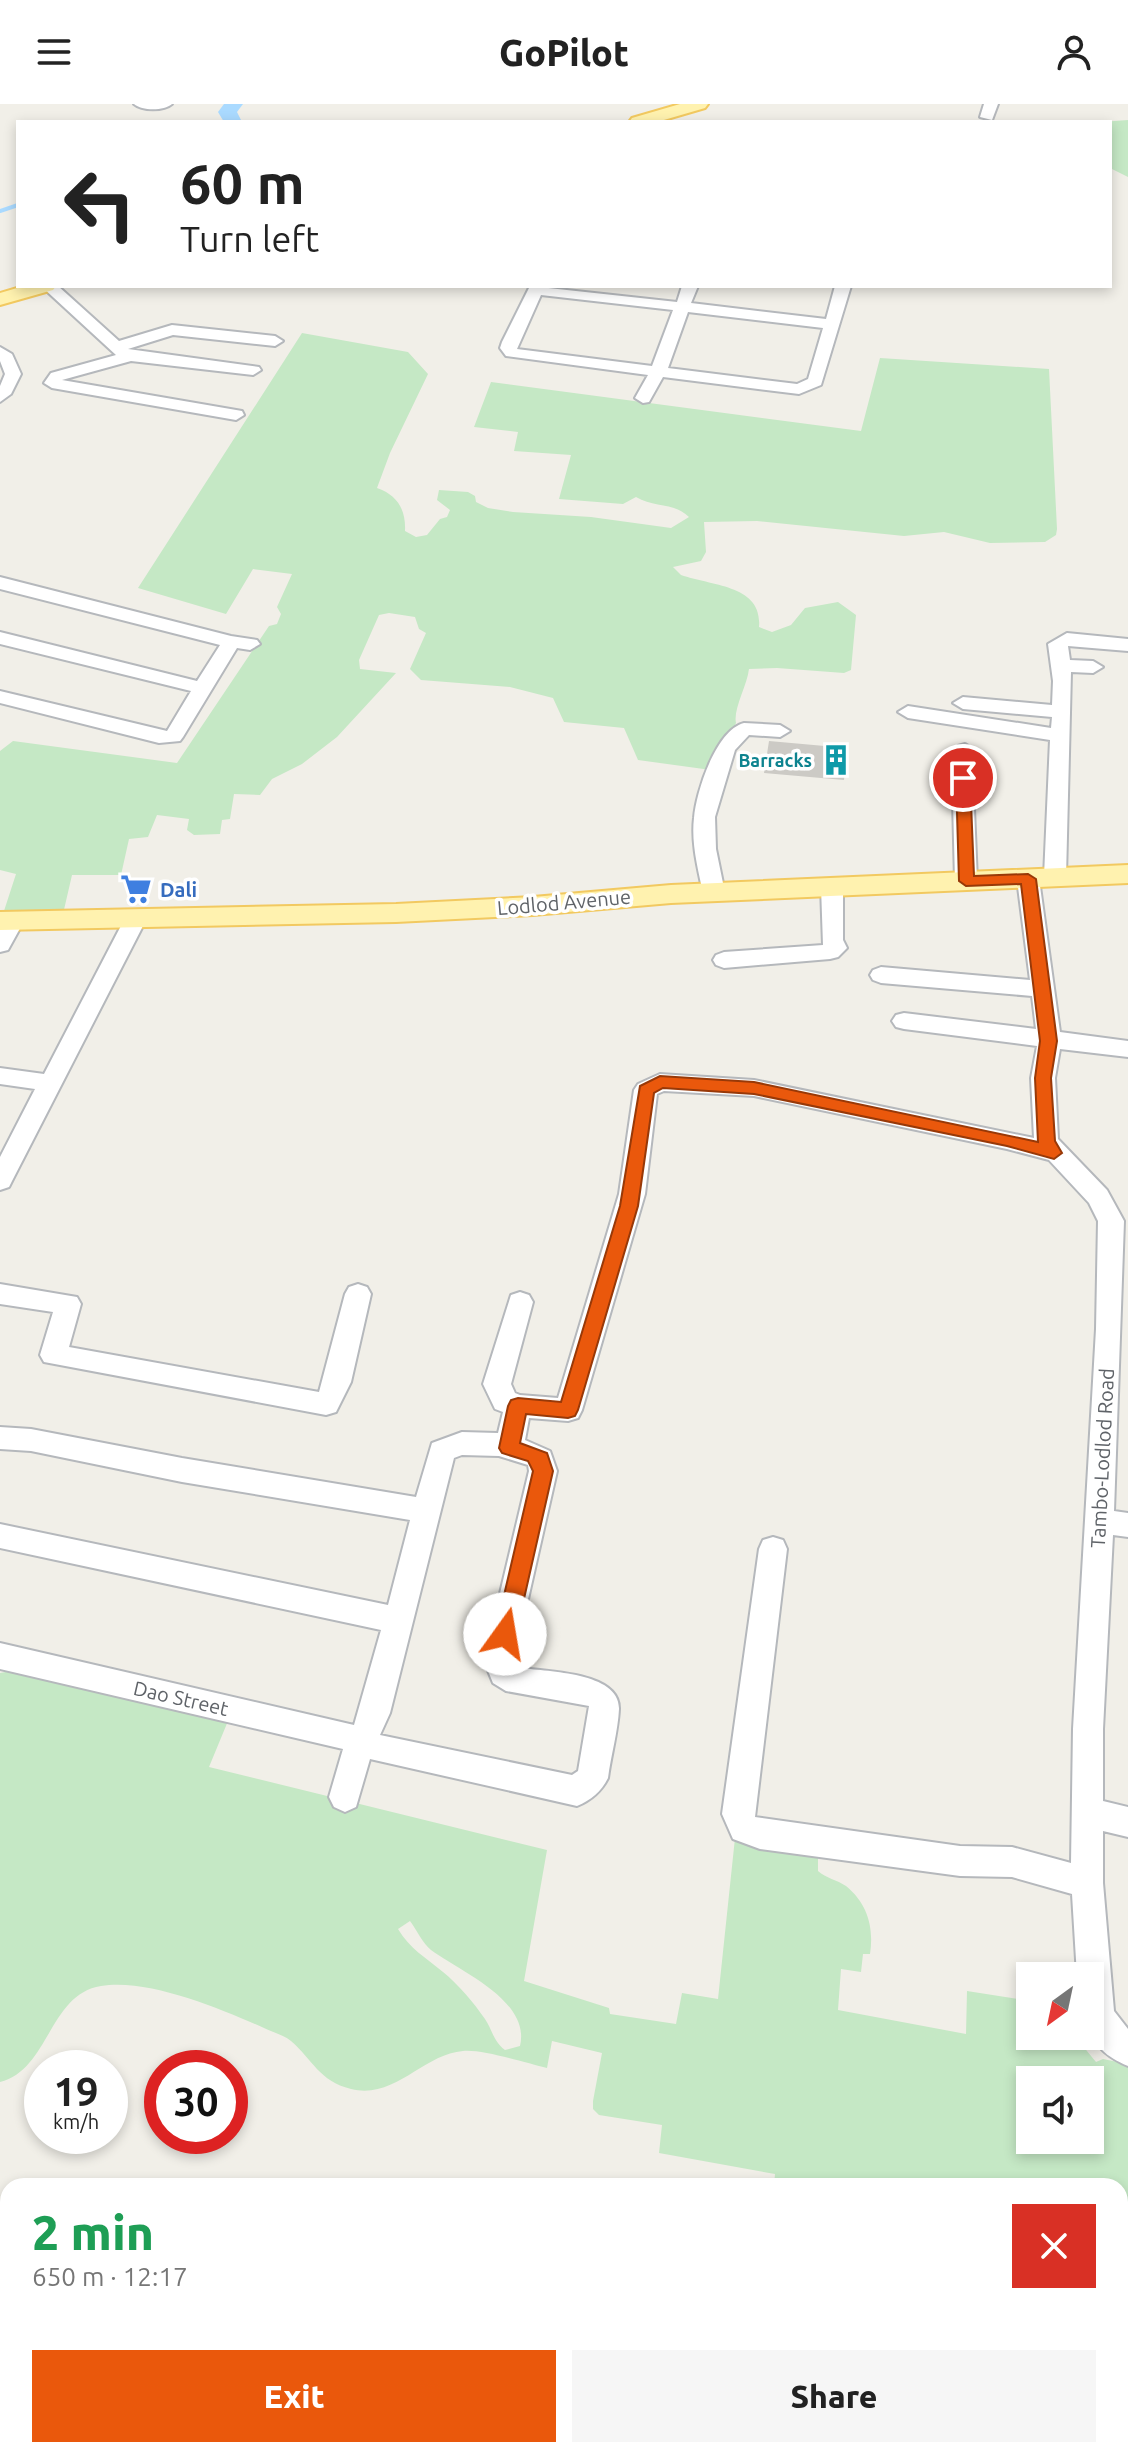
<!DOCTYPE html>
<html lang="en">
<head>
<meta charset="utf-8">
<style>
	:root { --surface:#fff; --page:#f6f6f6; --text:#222; --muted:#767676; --accent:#ea580c }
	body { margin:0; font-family:Ubuntu,sans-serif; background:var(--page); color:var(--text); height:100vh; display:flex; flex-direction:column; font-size:30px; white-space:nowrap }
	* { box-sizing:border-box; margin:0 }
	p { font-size:26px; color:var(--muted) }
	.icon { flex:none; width:44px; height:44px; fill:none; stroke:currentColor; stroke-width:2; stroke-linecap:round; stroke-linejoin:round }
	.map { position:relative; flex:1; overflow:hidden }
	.drawer { position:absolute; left:0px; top:2074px; width:1128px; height:280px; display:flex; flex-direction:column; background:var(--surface); border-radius:24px 24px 0 0; box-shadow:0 4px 12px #0003 }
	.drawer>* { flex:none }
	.hud { position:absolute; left:16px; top:16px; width:1096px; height:168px; border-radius:0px; box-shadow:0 4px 12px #0003; background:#fff; color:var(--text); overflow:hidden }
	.needle { width:52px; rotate:213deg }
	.controls { position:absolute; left:1016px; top:1858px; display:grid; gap:16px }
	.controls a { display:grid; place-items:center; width:88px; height:88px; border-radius:0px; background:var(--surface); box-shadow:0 4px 12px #0003; font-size:40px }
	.speed { position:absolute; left:24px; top:1946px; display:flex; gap:16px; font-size:40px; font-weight:700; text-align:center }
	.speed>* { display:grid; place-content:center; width:104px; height:104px; border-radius:50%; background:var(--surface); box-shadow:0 4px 12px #0003; line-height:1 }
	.speed small { font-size:20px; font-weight:400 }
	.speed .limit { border:12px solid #d22; background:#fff; color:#111 }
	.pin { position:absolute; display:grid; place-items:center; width:68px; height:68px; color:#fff; margin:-34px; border:4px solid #fff; border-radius:50%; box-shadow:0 2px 8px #0007 }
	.me { position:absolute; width:88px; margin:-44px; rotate:13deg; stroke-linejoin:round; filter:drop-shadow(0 0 6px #0008) }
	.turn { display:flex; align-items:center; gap:28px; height:168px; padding:0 32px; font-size:36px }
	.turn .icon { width:104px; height:104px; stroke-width:2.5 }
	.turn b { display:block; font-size:56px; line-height:68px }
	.round { display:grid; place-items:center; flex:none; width:84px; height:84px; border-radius:0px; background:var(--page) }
	.headline { display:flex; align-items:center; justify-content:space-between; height:136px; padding:0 32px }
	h1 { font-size:48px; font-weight:800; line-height:60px; color:#1e9e55 }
	.action { display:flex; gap:16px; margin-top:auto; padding:16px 32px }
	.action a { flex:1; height:92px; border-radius:0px; background:var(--accent); color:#fff; font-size:32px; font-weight:800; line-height:92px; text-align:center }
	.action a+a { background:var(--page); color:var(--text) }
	header { display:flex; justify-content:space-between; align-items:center; height:104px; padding:0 32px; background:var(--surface); font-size:36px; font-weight:800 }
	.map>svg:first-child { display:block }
	.green { fill:#c5e8c5; fill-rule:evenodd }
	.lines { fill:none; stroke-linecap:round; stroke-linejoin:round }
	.stream { stroke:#aadaff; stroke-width:4 }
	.river { fill:#aadaff; fill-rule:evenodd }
	.building { fill:#cccac5 }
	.minor-casing { stroke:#b5b8bc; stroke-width:4 }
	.major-casing { stroke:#f2c960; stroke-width:4 }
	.minor { fill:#fff; fill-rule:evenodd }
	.major { fill:#fff2af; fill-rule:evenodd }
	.route { fill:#ea580c; stroke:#983908; stroke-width:2 }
	.labels { text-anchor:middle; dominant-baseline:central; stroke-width:7; stroke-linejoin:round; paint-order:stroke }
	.far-culture-label { font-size:18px; font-weight:bold; fill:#0d838f; stroke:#fff; text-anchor:end }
	.shop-label { font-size:20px; font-weight:bold; fill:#366cbe; stroke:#fff; text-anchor:start }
	.street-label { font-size:20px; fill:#5f6368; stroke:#fff }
</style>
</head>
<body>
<header><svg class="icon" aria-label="menu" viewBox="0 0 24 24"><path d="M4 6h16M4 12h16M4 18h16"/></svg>GoPilot<svg class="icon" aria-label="person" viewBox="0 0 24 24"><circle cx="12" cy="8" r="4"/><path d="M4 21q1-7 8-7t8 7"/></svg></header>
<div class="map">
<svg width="1128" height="2354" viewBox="0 0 1128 2354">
	<rect width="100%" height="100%" fill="#f1efe8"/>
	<!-- green -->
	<path class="green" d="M1128,16V73L1110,64V18H1101Z
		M302,229L408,248L428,270L390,349L377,384C397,391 406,405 405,427L416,433L427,431L440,415L447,413L450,406L437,396L439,386L468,388L475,392L476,398L488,404L513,408L591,413L671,424L689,413C674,398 654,404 636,393L623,400L559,395L571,351L514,347L518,328L474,323L491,278L861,327L880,254L1049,265L1057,425L1056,431L1045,438L990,439L944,428L904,432L757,417L704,418L706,448L701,457L673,463L681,471C712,482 763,481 759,523L772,528L791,521L805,504L838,498L856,511L851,566L844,569L777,564L749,565C747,582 733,605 736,619L711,666L638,656L624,624L564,618L553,594L510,583L421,576L410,565L426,529L419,525L415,513L389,509L379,511L359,556L360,565L396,569L337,633L302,660L272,675L260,691L234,690L230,715L222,716L220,730L194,731L187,726L189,715L157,711L148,733L129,735L121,771H72L63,810H3L16,770L0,766V647L13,637L177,659L269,522L277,520L281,510L277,503L292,470L253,465L226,510L138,484Z
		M11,1567L228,1617L209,1663L547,1746L524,1877L609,1904L610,1910L676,1920L682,1889L718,1895L735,1734L818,1747V1767C826,1774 837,1776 846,1782C868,1800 874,1824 870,1850H863L861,1868L841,1865L838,1906L966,1930L967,1887L1030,1897V1932H1080L1082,1941L1096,1958L1103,1955L1128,1960V2238L1120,2236V2082H774L775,2070L659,2049L662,2021L599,2011L593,2005V1997L602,1949L552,1937L547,1964C526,1959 482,1945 463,1947C423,1950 395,1996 351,1985C319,1977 313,1956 291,1937C284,1931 272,1928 264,1924C221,1905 148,1874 101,1882C49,1890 49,1966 0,1978V1569ZM410,1817C416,1825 423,1840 431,1846C459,1867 531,1896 520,1942L505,1946C493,1937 493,1927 485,1915C474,1899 458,1880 443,1868C425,1853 410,1845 398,1825ZM1030,1976H1090V2036H1030Z
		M491,2346H611L610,2354H498Z
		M731,2346H1072V2354H744V2350Z"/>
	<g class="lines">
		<!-- stream -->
		<path class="stream" d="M0,107L18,101"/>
		<!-- river -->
		<path class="river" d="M224,0H243L237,8L242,18H224L218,8Z"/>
	</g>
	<!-- building -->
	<path class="building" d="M769,637L847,644L844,676L764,669Z"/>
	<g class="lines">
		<defs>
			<path id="minor" d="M134,0H172C164,7 142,7 134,0Z
				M984,0H998L992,16L980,13Z
				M41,182H58L119,237L172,221L275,232L283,237L275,242L173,231L128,245L259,263L261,266L253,271L131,257L62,276L242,307L244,311L236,316L52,284L44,279L51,269L116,251Z
				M530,182L677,198L682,182H698L691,199L826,215L835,182H851L821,281L799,290L663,273L649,298L643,299L635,294L648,271L506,252L500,244L502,238ZM541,191L673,206L652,262L517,245ZM688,208L823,224L808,275L797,280L668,264Z
				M0,243L12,250L21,270L11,290L0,298V282L5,270L0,257Z
				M0,473L231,532L257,536L260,540L250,546L237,544L183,633L180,637L159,639L0,599V587L167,627L191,587L0,540V528L197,577L220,541L0,485Z
				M1067,529L1128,535V547L1068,542L1070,556L1093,557L1103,563L1093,569L1071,568L1066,773L1063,778H1047L1044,773L1050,636L908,614L898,608L908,602L1051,624L1052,613L963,605L953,599L963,593L1052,601L1053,577L1048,540Z
				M744,619L780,621L790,627L780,633L749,631L735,646L715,713L716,745L725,789L722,794H706L703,789C698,765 691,739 694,714C696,688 716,626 744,619Z
				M965,640L975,646L972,656L977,777L974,782H958L955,777L952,656L958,642Z
				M1028,768L1036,770L1039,775L1060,928L1128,937V953L1060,945L1055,974L1058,1035L1107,1086L1124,1117L1114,1407L1128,1409V1433L1113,1431L1103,1625V1697L1128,1703V1733L1103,1727V1779L1114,1907L1128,1925V1962C1080,1942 1090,1916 1090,1872H1077L1072,1790L1012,1773L960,1772L760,1745L733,1735L722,1710L759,1445L763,1436L773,1433L783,1436L787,1445L755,1713L960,1742L1012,1743L1071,1759L1073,1625L1096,1225L1098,1117L1089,1099L1049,1056L1007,1045L754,992L664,987L657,990L645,1090L582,1306L578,1314L568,1317L529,1314L525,1336L550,1347L557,1367L514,1557L522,1564C548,1568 620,1568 619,1605C618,1627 611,1651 608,1674C601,1688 591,1696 577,1702L370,1655L356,1703L345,1708L334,1703L329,1693L343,1645L0,1565V1539L354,1621L381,1526L0,1444V1420L388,1501L410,1416L182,1378L31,1347L0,1345V1323L31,1325L182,1354L416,1393L432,1339L462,1328L498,1329L503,1308L495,1305L483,1280L511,1191L520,1188L529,1191L533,1198L511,1280L515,1289L520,1291L558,1294L619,1090L634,986L638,980L660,970L754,976L1034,1034L1031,974L1037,942L904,925L896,923L892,917L896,911L904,909L1036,925L1032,892L881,879L873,876L870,871L873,866L881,863L1030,876L1017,775L1020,770ZM462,1351L499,1352L528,1361L529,1367L484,1557L493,1579L506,1587L589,1602L578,1667L572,1671L380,1631L390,1609L454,1354Z
				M832,775L840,777L843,782V836L847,844L838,853L830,855L724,864L716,861L713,856L716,851L724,848L823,841L821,782L824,777Z
				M135,809L143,811L146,816L12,1077L9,1083L0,1086V1053L35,985L0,980V964L44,970L124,816L127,811Z
				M13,810L21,812L24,817L8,846L0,848V821L5,812Z
				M0,1180L77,1193L81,1200L69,1243L319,1288L345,1190L349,1183L358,1180L367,1183L371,1190L351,1278L336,1308L326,1311L44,1258L40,1251L53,1208L0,1200Z"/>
			<path id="major" d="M680,0H708L705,4L657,18H629L632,14Z
				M24,182H56L53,186L0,201V189Z
				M1128,761V779L671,799L533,811L396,818L0,826V808L396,800L533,793L671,781Z"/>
		</defs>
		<!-- minor casing -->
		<use href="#minor" class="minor-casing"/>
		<!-- major casing -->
		<use href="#major" class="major-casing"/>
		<!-- minor -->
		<use href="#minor" class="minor"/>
		<!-- major -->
		<use href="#major" class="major"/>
	</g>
	<!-- route -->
	<path class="route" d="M963,669L970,674L974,772L1028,770L1036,775L1057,937L1051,974L1055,1037L1062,1049L1054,1055L1007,1042L754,990L663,984L654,989L638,1102L578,1306L575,1312L568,1314L526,1310L520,1339L547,1349L553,1367L516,1530L513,1536L505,1539L498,1536L495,1530L533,1367L528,1357L502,1349L499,1344L508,1302L511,1296L518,1294L561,1298L620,1102L640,982L660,972L754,978L1038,1038L1035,974L1040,937L1021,780L966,782L959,777L956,674Z"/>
	<!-- icons -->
	<defs>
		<symbol id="building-bare" viewBox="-9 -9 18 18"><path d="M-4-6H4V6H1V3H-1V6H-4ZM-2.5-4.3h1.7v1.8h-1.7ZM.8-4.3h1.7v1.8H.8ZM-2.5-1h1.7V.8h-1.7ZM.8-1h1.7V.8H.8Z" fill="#0f9aa8" stroke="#fff" stroke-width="2.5" paint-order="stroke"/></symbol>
		<symbol id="supermarket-bare" viewBox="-9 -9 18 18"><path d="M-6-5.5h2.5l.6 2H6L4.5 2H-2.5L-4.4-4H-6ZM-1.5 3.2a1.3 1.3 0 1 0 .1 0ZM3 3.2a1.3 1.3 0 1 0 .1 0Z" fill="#3f7fe0" stroke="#fff" stroke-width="2.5" paint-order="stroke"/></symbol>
	</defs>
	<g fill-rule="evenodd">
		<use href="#building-bare" x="814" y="634" width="44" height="44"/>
		<use href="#supermarket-bare" x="114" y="763" width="44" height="44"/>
	</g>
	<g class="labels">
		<!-- far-culture labels -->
		<g class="far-culture-label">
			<text x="812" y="656">Barracks</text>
		</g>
		<!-- shop labels -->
		<g class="shop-label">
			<text x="160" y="785">Dali</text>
		</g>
		<!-- street labels -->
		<g class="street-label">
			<text transform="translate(564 798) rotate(-5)">Lodlod Avenue</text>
			<text transform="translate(1102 1354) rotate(-87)">Tambo-Lodlod Road</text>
			<text transform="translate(181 1594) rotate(13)">Dao Street</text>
		</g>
	</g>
</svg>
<div class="controls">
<a><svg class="needle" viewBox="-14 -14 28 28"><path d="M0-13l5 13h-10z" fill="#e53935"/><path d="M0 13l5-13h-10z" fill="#767676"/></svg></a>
<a><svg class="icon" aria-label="sound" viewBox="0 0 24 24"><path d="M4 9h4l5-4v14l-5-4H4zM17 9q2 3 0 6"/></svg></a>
</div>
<div class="speed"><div>19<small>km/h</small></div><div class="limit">30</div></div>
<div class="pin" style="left:963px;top:674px;background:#d93025"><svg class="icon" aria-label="arrive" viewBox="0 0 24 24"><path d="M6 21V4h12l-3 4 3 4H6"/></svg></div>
<svg class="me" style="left:505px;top:1530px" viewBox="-20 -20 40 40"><circle r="19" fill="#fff"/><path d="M0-13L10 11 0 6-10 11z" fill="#ea580c"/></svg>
<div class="hud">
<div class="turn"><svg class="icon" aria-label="left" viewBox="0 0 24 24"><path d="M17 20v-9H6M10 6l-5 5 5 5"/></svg><div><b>60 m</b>Turn left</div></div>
</div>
<section class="drawer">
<div class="headline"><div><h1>2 min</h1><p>650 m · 12:17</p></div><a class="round" style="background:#d93025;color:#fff"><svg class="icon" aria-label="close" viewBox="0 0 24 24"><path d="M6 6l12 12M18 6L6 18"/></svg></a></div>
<div class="action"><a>Exit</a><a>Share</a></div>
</section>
</div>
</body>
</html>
